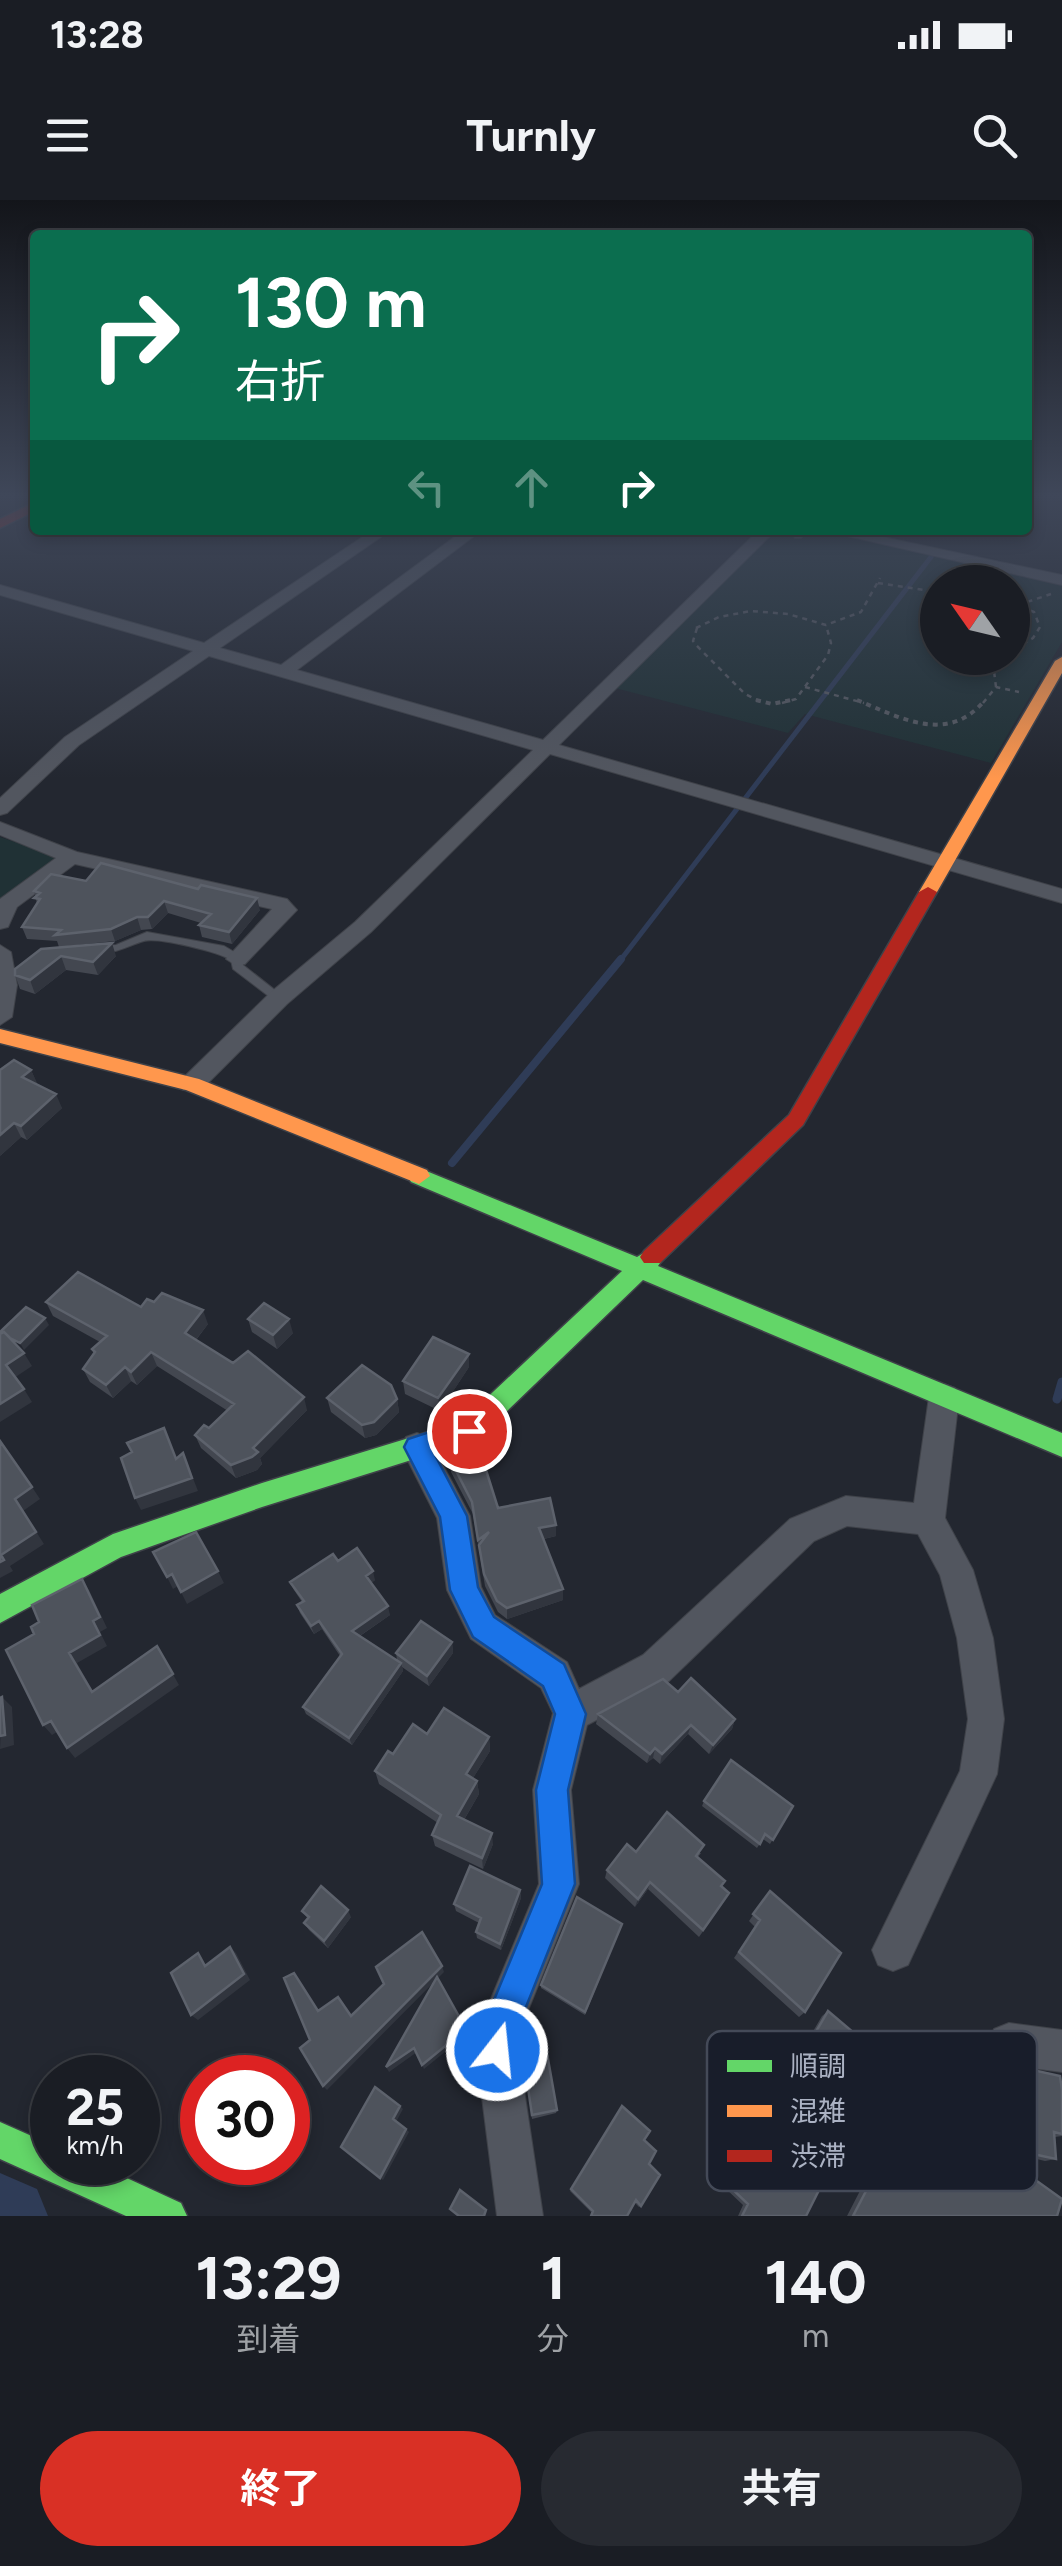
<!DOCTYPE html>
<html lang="ja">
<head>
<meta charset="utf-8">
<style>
	:root { --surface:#1a1d24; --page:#272a31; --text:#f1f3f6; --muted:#9fa2a6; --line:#383b41; --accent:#d93025 }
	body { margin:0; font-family:Figtree,"Noto Sans JP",sans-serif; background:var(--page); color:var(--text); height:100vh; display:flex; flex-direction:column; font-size:38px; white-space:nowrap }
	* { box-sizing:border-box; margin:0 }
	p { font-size:32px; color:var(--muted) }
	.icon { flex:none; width:55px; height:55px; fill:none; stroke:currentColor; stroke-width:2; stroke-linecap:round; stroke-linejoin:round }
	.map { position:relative; height:2016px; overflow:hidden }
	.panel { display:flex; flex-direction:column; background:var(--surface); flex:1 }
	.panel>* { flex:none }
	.banner { position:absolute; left:30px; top:30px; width:1002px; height:305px; border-radius:10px; box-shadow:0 5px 15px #0003,0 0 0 2px var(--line); background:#0b6e4f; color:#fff; overflow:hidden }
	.needle { width:65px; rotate:304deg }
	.controls { position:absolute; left:920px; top:365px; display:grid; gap:20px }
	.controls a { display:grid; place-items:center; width:110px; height:110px; border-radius:50%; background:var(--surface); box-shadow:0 5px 15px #0003,0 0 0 2px var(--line); font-size:50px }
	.speed { position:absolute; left:30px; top:1855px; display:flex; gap:20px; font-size:50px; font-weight:700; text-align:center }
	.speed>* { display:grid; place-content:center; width:130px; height:130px; border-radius:50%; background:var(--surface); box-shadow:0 5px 15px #0003,0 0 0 2px var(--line); line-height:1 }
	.speed small { font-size:25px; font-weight:400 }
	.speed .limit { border:15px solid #d22; background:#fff; color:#111 }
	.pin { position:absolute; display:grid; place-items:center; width:85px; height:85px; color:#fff; margin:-42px; border:5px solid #fff; border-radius:50%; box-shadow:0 2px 10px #0007 }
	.me { position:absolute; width:110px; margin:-55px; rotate:16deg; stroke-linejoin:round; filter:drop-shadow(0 0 8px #0008) }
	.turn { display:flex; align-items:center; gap:35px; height:210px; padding:0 40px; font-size:45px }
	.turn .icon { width:130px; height:130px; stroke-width:2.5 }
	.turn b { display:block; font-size:70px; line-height:85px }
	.lanes { display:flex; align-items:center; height:95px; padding:0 40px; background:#0003; justify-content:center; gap:50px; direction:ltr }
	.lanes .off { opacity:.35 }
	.eta { display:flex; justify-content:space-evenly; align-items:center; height:170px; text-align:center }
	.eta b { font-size:60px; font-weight:700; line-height:70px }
	.cta { display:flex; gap:20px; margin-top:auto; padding:20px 40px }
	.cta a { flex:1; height:115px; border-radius:60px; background:var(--accent); color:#fff; font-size:40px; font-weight:700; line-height:115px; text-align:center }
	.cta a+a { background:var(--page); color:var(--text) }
	.status { display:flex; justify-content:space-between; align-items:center; height:70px; padding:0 50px; background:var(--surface); direction:ltr }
	.status svg { height:28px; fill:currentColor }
	header { display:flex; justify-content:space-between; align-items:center; height:130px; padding:0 40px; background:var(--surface); font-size:45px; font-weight:700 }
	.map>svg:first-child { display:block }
	.green { fill:#203135; fill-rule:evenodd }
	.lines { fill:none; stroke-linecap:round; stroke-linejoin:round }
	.stream-far2 { stroke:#2f3c57; stroke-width:5 }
	.stream-far1 { stroke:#2f3c57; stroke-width:8 }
	.stream { stroke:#2f3c57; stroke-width:9 }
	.river { fill:#2f3c57; fill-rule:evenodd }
	.lane-casing { stroke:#3f4249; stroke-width:2 }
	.street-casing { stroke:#3f4249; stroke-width:2 }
	.fast-casing { stroke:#3f4249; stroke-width:3 }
	.slow-casing { stroke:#3f4249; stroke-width:3 }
	.jam-casing { stroke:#3f4249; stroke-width:3 }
	.path-far1 { stroke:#565a62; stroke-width:2.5; stroke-dasharray:5 5; stroke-linecap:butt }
	.path { stroke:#565a62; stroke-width:4; stroke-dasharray:5 5; stroke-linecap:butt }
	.lane { fill:#52565f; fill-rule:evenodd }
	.street { fill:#52565f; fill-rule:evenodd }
	.fast { fill:#63d668; fill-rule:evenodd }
	.slow { fill:#ff974d; fill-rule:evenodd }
	.jam { fill:#b3261e; fill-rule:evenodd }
	.wall { fill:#434750 }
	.shaded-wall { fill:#31353e }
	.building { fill:#4e535c; stroke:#5d626c; stroke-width:2.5 }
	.route { fill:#1a73e8; stroke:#114b97; stroke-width:2.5 }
	.key { fill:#181d2a; stroke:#444a58; stroke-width:2.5 }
	.key-label { font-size:28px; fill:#abb2c3 }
</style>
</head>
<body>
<div class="status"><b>13:28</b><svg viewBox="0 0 49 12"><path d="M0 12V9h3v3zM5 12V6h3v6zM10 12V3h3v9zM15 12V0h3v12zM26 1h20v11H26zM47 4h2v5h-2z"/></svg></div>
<header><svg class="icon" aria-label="menu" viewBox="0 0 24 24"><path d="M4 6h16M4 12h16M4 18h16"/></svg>Turnly<svg class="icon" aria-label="search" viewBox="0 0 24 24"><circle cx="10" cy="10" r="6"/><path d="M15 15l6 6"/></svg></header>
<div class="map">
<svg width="1062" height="2016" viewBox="0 0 1062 2016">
	<rect width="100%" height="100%" fill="#232730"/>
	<!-- green -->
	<path class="green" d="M773,330H816L1062,383V442L991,563L805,514L788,533L615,488ZM938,382H1012V458H938Z
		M0,637L53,655L56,663L0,704Z"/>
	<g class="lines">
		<!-- stream-far2 -->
		<path class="stream-far2" d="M619,762L931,357"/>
		<!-- stream-far1 -->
		<path class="stream-far1" d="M452,963L621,759"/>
		<!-- stream -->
		<path class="stream" d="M1057,1199L1062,1182"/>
		<!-- river -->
		<path class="river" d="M0,1973L37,1989L48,2016H0Z"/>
		<defs>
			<path id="lane" d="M800,330H808L801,338H795L794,336Z
				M147,732L224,746L241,756L243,765L285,798L283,801H275L233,769L231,760C219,752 158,737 144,741C126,746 107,759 89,750L95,746L116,745Z"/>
			<path id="street" d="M373,330H391L220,448L281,465L464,330H482L297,470L543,540L759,330H776L559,545L1062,689V703L550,554L371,732L287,804L201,890H183L179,884L183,878L271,792L355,722L533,550L209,456L79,545L7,613L0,615V598L65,537L193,451L0,395V385L204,443Z
				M821,330H850L1062,375V385Z
				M0,622L77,652L287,699L297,710L245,764L237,766L226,759L272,709L75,664L17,707L8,727L0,729V699L56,658L0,635Z
				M0,745L11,752L17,785L12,817L0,825Z
				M944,1184L955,1188L959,1197L945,1318L973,1370L993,1438L1004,1519L997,1574L908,1765L893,1771L878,1765L872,1750L960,1571L968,1519L957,1438L940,1375L918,1334L847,1326L814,1341L669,1481L587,1525L571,1590L579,1684L527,1813L518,1850L543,2016H497L476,1850L485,1813L539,1684L533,1590L553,1513L541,1488L471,1439L447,1390L437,1318L401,1247L406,1237L417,1233L428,1237L470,1316L481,1387L495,1415L567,1462L579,1489L643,1455L790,1319L846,1296L914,1303L929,1197L933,1188Z
				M1009,1823L1062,1830V1872L1009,1865L994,1859L988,1844L994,1829Z"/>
			<path id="fast" d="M419,968L637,1057L652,1048L660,1051L664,1057L658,1066L1062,1233V1257L643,1080L478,1239L262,1307L121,1357L0,1423V1394L113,1334L262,1283L461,1222L622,1071L411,982L408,976L411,970Z
				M0,1922L52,1945V1962H92L181,2003L187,2016H126L0,1959Z"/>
			<path id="slow" d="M1062,457V473L937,692L928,697L922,696L919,692L1055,461Z
				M0,829L199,879L427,970L430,976L419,984L186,890L0,843Z"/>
			<path id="jam" d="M35,302V311L0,328V319Z
				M928,687L937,692L803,925L660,1063H644L640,1057L644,1051L789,915L919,692Z"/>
		</defs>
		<!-- lane casing -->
		<use href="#lane" class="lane-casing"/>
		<!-- street casing -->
		<use href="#street" class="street-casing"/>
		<!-- fast casing -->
		<use href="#fast" class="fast-casing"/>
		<!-- slow casing -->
		<use href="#slow" class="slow-casing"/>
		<!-- jam casing -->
		<use href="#jam" class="jam-casing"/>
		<!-- path-far1 -->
		<path class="path-far1" d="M878,383L938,392
			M1012,403L1034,412L1040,427L1033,438L1012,451
			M1018,405L1051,394
			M696,428L719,417L751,411L788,414L826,425L861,412L880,378
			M697,428L693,441L696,445L745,494L763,503
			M805,487L864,503
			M996,487L993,463L998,458
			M782,503L796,499L828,455L831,443L826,425
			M983,503L996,487L1019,492"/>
		<!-- path -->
		<path class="path" d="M756,500L772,504L791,500
			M857,500C901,518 948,545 985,500"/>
		<!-- lane -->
		<use href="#lane" class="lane"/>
		<!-- street -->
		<use href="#street" class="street"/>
		<!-- fast -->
		<use href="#fast" class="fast"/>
		<!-- slow -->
		<use href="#slow" class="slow"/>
		<!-- jam -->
		<use href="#jam" class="jam"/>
	</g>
	<!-- wall -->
	<path class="wall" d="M86,681L260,710L232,744L202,737L199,725L201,723L168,713L152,729L141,730L115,741L59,747L57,741L27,739L22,727L37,704L34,691Z
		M41,749L116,756L98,775L66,770L35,794L20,789L15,775Z
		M31,870L37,884L62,908L27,940L21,937L0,956Z
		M46,1102L141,1107L208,1124L196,1140L307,1210L260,1258L262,1264L257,1270L236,1278L201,1248L195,1235L209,1228L228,1211L157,1166L137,1185L131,1181L113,1198L90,1182L83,1169L94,1154L92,1149L100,1142L53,1116Z
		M248,1119L293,1133L277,1149L252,1132Z
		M469,1167L440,1211L405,1194L403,1181Z
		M327,1198L397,1199L399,1212L376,1235L365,1238L331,1212Z
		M450,1259L498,1308L556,1325V1336L544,1339L563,1400L507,1419L498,1412L485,1386L473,1314L451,1272Z
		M338,1361L375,1380L371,1383L390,1415L360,1436L397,1460L396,1453L452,1442L453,1453L429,1486L402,1467L403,1471L352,1545L306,1514L303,1507L340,1456L322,1429L314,1434L300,1413L297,1405L302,1402L294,1390L290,1382Z
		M678,1492L735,1519L732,1529L709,1554L688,1534L660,1564L653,1558L647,1563L596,1524L598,1514Z
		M427,1534L489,1537L490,1551L473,1578L477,1581L479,1594L464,1620L493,1644L483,1669L435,1646L432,1635L438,1623L379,1584L375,1571L393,1554Z
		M704,1601L793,1606L770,1644L763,1639L757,1648L702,1606Z
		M636,1652L701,1653L698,1657L725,1681L722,1687L725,1700L699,1737L648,1689L635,1707L605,1678L607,1670Z
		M520,1690L521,1698L501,1750L477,1738L476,1732L479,1723L456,1711L454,1704Z
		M770,1691L805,1812L799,1817L734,1758L755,1727L749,1721Z
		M302,1711L351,1717L328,1748L309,1730L304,1723L308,1719Z
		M622,1724L585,1815L541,1788V1785Z
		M828,1811L870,1848L878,1842L994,1942L991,1868L1001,1863L1062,1890V1936L1055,1937L1056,1959L1045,1961L992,1948L1057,2016H847L881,1950L820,1895L795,1953L806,2016H738L743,2005L725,1988L757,1925L730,1904L756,1851L761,1847L791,1869L822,1816Z
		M522,1847L557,1910L556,1913L532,1919Z
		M622,1906L644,1940L649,1964L641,2006L639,2007L634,2002L592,2013L570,1991Z"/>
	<!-- shaded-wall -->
	<path class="shaded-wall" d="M257,698L260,710L232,744L229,732Z
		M164,701L168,713L152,729L148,717Z
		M137,717L141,730L115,741L111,729Z
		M112,743L116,756L98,775L93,762Z
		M61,756L66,770L35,794L30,780Z
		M31,870L38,885L22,877Z
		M56,894L62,908L27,940L21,926Z
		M14,923L21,937L0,956V935Z
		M203,1110L208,1124L190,1147L185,1133Z
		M45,1118L49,1125L24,1150L20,1143Z
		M289,1119L293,1133L277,1149L273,1135Z
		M151,1152L157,1166L137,1185L131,1172Z
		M24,1153L32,1166L14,1178L6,1165Z
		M469,1154V1167L440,1211L438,1198Z
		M125,1167L131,1181L113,1198L106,1185Z
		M24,1189L32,1202L0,1222V1204Z
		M304,1197L307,1210L260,1258L262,1264L257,1270L236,1278L231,1265L253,1248Z
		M397,1199L399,1212L376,1235L365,1238L362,1225Z
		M183,1253L198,1291L141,1310L135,1298Z
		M32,1287L40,1299L23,1311L44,1344L10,1366L13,1371L0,1378V1362L15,1299Z
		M556,1325V1336L539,1340V1328Z
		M218,1371L224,1383L187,1404L181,1392Z
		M373,1371L375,1380L369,1385L366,1376Z
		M172,1374L178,1386L173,1389L167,1377Z
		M82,1379L89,1390L107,1428L100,1432L107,1446L77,1463L99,1502L92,1492L69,1453L93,1421Z
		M563,1389V1400L507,1419V1408Z
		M388,1406L390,1415L355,1439L352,1431Z
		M319,1421L322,1429L314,1434L311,1426Z
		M452,1442L453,1453L429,1486L427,1476Z
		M157,1446L179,1485L75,1558L67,1548Z
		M401,1463L403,1471L352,1545L349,1538Z
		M2,1497L12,1507L14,1545L0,1549Z
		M735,1519L732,1529L709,1554L713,1545Z
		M51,1521L60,1530L52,1535L43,1525Z
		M691,1525L688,1534L660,1564L662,1554Z
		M489,1537L490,1551L468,1586L466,1574Z
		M655,1548L653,1558L647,1563L650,1554Z
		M477,1581L479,1594L459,1628L457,1616Z
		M492,1633L493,1644L483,1669L482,1658Z
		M650,1682L648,1689L635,1707L638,1699Z
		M520,1690L521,1698L501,1750L500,1744Z
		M348,1710L351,1717L328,1748L324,1741Z
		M230,1747L236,1753L250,1780L198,1820L191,1815Z
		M442,1766L444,1772L327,1890L323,1886Z
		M466,1829L467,1834L424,1869L422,1865Z
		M414,1848L417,1852L389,1872L386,1867Z
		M400,1906L403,1909L396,1922L393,1919Z
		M406,1929L409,1932L383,1980L380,1978Z"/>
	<!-- building -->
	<path class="building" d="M101,663L198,689L201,685L257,698L229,732L199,725L211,714L164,701L148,717H137L111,729L55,735L61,730L22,727L40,699L34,698L40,693L34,691L51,674L86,681Z
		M112,743L93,762L61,756L30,780L15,775V769L41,749Z
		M14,860L31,870L22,877L56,894L21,926L14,923L0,935V870Z
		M78,1072L141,1107L147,1099L154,1102L162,1093L203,1110L185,1133L233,1163L248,1151L304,1197L253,1248L258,1252L252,1257L231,1265L195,1235L204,1225L209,1228L234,1204L151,1152L131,1172L125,1167L106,1185L83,1169L95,1152L92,1149L107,1136L46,1102Z
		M264,1103L289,1119L273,1135L248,1119Z
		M26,1107L45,1118L20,1143L10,1138L4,1132L2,1133L0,1132Z
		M4,1132L24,1153L6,1165L24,1189L0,1204V1134Z
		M433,1137L469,1154L438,1198L403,1181Z
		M362,1165L391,1185L397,1199L374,1222L362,1225L327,1198Z
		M164,1228L176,1259L183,1253L192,1278L135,1298L121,1258L132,1252L127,1243Z
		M0,1241L32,1287L15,1299L36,1332L1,1355L4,1360L0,1362Z
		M480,1251L498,1308L550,1298L556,1325L539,1328L563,1389L507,1408L497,1401L484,1374L479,1345L489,1332L478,1340L472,1302L450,1259Z
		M196,1332L218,1371L181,1392L172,1374L167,1377L153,1352Z
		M357,1348L373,1371L366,1376L388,1406L352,1431L401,1463L349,1538L303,1507L342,1454L319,1421L311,1426L297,1405L304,1401L290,1382L333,1354L338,1361Z
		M82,1379L100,1417L93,1421L100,1435L69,1453L92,1492L157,1446L173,1474L67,1548L51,1521L43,1525L6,1450L34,1434L31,1427L39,1422L32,1405Z
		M421,1421L452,1442L427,1476L396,1453Z
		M691,1478L735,1519L713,1545L691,1525L662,1554L655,1548L650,1554L598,1514L663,1479L678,1492Z
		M2,1497L5,1535L0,1536V1498Z
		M444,1508L489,1537L466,1574L477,1581L457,1616L492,1633L482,1658L432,1635L441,1615L375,1571L388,1551L393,1554L413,1524L427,1534Z
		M731,1560L793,1606L773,1640L765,1634L760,1644L704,1601Z
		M667,1612L704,1645L696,1656L725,1681L721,1686L729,1693L703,1730L650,1682L638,1699L607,1670L627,1644L636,1652Z
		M470,1666L520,1690L500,1744L476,1732L481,1718L454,1704Z
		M321,1686L348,1710L324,1741L304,1723L309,1717L302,1711Z
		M770,1691L841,1753L805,1812L739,1752L760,1720L753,1714Z
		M577,1697L622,1724L585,1812L541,1785Z
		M422,1732L442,1766L323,1886L300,1848L310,1840L284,1778L294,1773L318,1811L338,1797L351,1816L384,1784L376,1767Z
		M230,1747L244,1774L191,1815L171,1773L198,1753L205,1766Z
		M437,1777L466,1829L422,1865L414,1848L386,1867Z
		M828,1811L874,1850L878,1842L1000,1946L984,1943L1062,1999L1057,2016H853L889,1947L823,1888L795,1953L825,1978L806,2016H742L748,2004L729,1986L762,1922L735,1901L761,1847L793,1871Z
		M545,1842L557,1910L532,1915L522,1847Z
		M1001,1863L1060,1876L1062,1890V1934L1054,1932L1056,1959L1005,1948Z
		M375,1887L400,1906L393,1919L406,1929L380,1978L341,1947Z
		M622,1906L650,1931L644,1940L656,1951L649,1964L660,1975L641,2006L636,2000L627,2016H591L593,2011L571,1989Z
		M460,1990L486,2010L484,2016H459L450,2009Z"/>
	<!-- sky -->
	<linearGradient id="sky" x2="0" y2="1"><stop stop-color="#13151a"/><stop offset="0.51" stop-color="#3f4759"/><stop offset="1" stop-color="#3f4759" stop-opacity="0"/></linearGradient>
	<rect width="1062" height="579" fill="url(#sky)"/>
	<!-- route -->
	<path class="route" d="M469,1219L478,1223L482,1231L478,1239L434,1253L467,1316L478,1387L494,1417L564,1464L586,1514L568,1590L575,1684L524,1812L509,1863L497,1868L484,1863L479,1850L489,1812L542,1684L536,1590L555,1514L543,1486L473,1437L450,1390L440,1317L404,1247L408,1239Z"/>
	<!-- legend -->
	<rect x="707" y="1831" width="330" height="160" rx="15" class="key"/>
	<rect x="727" y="1860" width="45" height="12" fill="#63d668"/>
	<rect x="727" y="1905" width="45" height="12" fill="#ff974d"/>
	<rect x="727" y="1950" width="45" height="12" fill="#b3261e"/>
	<g class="key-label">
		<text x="790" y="1876">順調</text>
		<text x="790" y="1921">混雑</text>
		<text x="790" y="1966">渋滞</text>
	</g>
</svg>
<div class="controls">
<a><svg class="needle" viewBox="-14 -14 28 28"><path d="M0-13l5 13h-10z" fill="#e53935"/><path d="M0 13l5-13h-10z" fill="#9fa2a6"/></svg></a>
</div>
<div class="speed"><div>25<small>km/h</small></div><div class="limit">30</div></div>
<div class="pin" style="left:469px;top:1231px;background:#d93025"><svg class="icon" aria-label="arrive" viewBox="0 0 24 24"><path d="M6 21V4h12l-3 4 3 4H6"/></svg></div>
<svg class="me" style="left:497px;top:1850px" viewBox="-20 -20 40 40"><circle r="17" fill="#1a73e8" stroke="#fff" stroke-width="3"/><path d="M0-11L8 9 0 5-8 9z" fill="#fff"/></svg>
<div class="banner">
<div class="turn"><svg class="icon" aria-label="right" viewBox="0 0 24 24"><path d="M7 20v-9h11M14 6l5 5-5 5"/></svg><div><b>130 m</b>右折</div></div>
<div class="lanes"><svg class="icon off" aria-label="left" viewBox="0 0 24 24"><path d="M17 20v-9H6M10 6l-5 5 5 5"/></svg><svg class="icon off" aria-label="ahead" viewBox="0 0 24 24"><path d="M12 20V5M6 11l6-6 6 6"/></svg><svg class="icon" aria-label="right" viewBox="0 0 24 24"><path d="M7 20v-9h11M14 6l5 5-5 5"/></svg></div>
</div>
</div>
<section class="panel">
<div class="eta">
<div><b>13:29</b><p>到着</p></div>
<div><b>1</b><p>分</p></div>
<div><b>140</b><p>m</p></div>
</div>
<div class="cta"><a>終了</a><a>共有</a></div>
</section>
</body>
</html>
